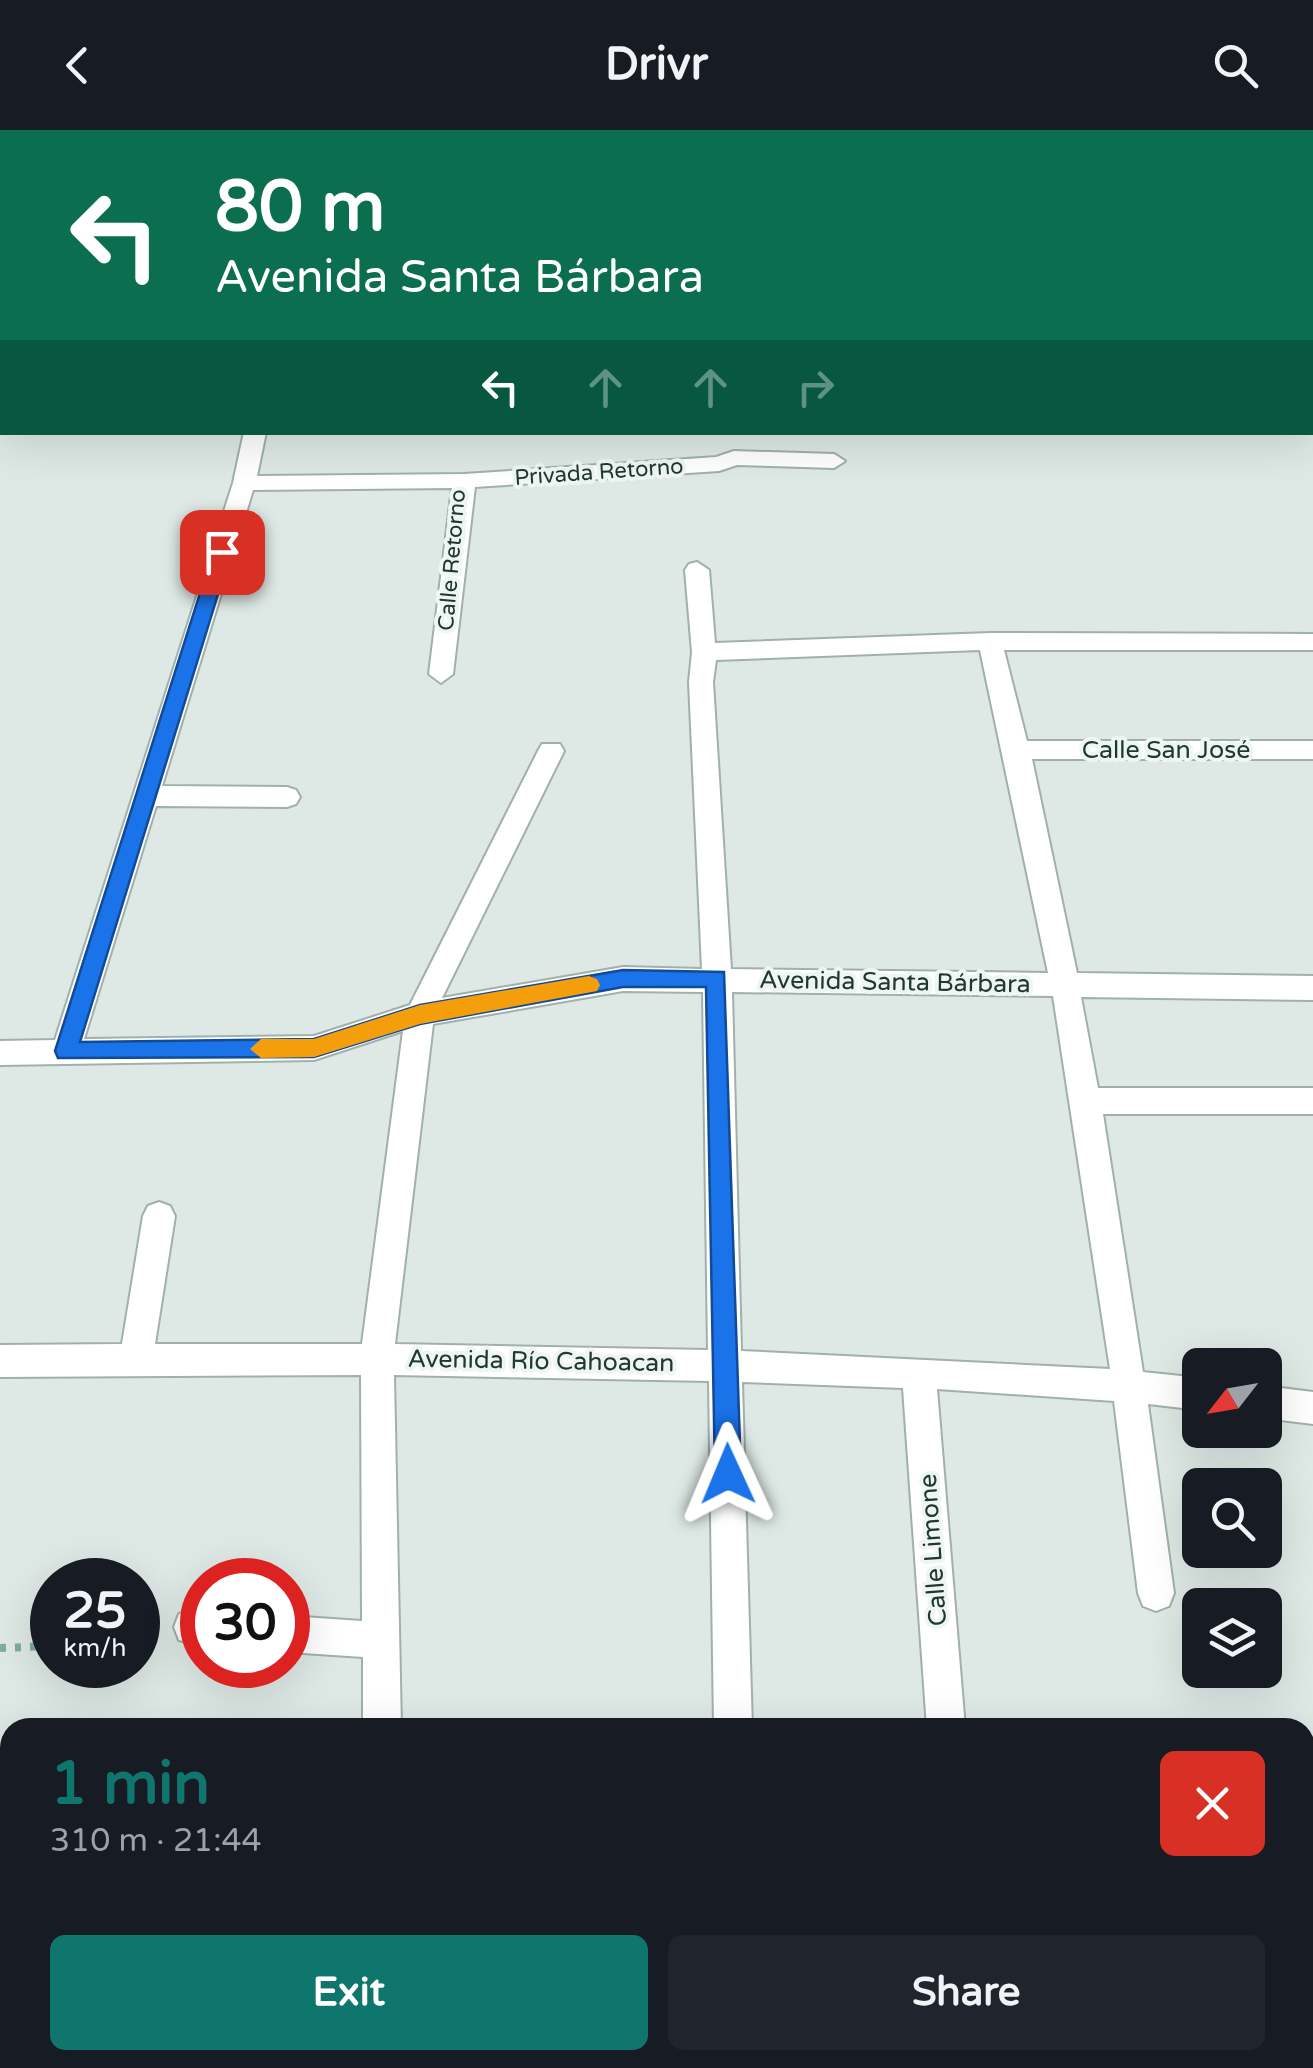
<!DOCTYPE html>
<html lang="en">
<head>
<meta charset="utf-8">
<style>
	:root { --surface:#171b24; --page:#20242c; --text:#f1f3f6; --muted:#9ea1a6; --accent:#0f766e }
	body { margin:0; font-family:"Varela Round",sans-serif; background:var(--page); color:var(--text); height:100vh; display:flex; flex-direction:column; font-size:38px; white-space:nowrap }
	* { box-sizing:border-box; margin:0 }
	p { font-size:32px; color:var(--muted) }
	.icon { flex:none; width:55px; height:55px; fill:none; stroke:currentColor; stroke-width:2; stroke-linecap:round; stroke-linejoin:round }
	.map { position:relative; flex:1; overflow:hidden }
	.panel { position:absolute; left:0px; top:1588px; width:1315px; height:352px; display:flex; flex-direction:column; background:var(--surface); border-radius:30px 30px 0 0; box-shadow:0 10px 40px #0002 }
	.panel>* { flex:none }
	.top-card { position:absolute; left:0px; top:0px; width:1315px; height:305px; box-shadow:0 10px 40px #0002; background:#0b6e4f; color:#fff; overflow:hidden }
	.needle { width:65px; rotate:239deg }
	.buttons { position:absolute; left:1182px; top:1218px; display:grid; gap:20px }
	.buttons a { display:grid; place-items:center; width:100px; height:100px; border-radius:15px; background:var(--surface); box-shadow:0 10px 40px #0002; font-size:50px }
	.speed { position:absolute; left:30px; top:1428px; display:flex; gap:20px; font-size:50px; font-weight:700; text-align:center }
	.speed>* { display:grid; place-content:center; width:130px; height:130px; border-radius:50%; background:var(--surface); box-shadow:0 10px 40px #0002; line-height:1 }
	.speed small { font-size:25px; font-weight:400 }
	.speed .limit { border:15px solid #d22; background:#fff; color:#111 }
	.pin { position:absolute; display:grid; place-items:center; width:85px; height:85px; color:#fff; margin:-42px; border-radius:20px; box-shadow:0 5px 15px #0006 }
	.me { position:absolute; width:110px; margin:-55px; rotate:359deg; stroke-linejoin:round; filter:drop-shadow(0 0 8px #0008) }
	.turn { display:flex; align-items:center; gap:35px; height:210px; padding:0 50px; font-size:45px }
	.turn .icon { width:130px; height:130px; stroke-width:2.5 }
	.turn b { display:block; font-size:70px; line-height:85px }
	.lanes { display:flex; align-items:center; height:95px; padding:0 50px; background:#0003; justify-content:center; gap:50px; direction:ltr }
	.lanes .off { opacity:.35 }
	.round { display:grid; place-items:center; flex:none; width:105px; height:105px; border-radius:15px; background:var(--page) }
	.headline { display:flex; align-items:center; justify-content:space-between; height:170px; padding:0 50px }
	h1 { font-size:60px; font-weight:700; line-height:75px; color:var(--accent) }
	.action { display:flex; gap:20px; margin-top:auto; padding:20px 50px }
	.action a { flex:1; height:115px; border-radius:15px; background:var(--accent); color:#fff; font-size:40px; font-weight:700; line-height:115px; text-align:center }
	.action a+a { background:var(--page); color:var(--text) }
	header { display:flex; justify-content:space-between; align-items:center; height:130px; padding:0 50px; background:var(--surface); font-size:45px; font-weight:700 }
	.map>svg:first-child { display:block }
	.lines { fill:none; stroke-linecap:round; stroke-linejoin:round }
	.minor-casing { stroke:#a1b0ac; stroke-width:4 }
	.path { stroke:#7faba1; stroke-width:8; stroke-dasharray:6 9; stroke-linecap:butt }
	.minor { fill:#fff; fill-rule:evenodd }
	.route { fill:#1a73e8; stroke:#114b97; stroke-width:2.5 }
	.slow { fill:#f59e0b }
	.labels { text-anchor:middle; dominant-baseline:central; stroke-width:8; stroke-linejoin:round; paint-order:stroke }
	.far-street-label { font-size:22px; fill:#203733; stroke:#eef6f2 }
	.street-label { font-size:25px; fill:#203733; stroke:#eef6f2 }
</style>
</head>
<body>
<header><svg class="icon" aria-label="back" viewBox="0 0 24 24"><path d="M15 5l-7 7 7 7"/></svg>Drivr<svg class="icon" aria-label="search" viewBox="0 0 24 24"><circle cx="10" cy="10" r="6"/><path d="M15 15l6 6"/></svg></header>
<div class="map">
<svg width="1313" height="1938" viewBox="0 0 1313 1938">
	<rect width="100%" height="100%" fill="#dee9e5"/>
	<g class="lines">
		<defs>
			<path id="minor" d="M95,0H113V2H95Z
				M302,0H320V2H302Z
				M0,23L2,24V35H0Z
				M1312,107H1313V119H1312Z
				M0,185H2V197H0Z
				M1312,286H1313V300H1312Z
				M244,302H266L257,346L464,344L716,327L734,321L834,324L845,331L834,338L737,335L719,341L475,357L453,544L441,553L429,544L452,358L253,360L162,656L287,657L296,660L300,667L296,674L287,677L156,676L84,909L314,906L410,875L538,621L542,614H560L564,621L442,868L623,837L702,839L689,552L692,522L685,440L689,434L697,432L709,440L715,513L990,503L1313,504V520H1004L1027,611H1313V629H1032L1077,843L1313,846V870L1081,867L1098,958H1313V984H1103L1143,1242L1200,1248V1280L1148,1274L1174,1463L1169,1476L1156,1481L1143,1476L1138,1463L1114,1271L937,1259L965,1598H927L903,1258L742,1252L752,1598H714L709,1251L394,1245L401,1598H363V1527L288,1522V1486L362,1491L361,1245L0,1247V1215L122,1214L143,1086L148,1076L159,1072L170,1076L175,1086L155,1214H362L403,901L314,930L0,935V911L55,910L233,353ZM980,520L1048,843L731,839L713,552L716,530ZM623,861L703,862L708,1220L395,1214L433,894ZM732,862L1053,866L1110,1239L741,1221Z
				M1265,1256L1313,1262V1294L1265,1288Z
				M192,1479L202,1480V1516L179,1510L174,1497L179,1484Z
				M0,1889H10V1931H0Z
				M368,1930H410L411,1938H369Z
				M1150,1930H1193L1189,1938H1154Z"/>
		</defs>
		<!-- minor casing -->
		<use href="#minor" class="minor-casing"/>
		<!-- path -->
		<path class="path" d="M0,1518L52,1516"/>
		<!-- minor -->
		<use href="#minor" class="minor"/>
	</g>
	<!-- route -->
	<path class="route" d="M222,416L231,422L80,912L314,909L420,875L623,840L724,842L741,1344L737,1353L728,1357L718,1353L715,1344L706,857H623L420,894L314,927L58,928L55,921L213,422Z"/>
	<!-- slow -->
	<path class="slow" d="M589,846L597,849L600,855L597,861L420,894L314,927L261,928L250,919L261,909H314L420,875Z"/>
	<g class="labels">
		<!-- far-street labels -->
		<g class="far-street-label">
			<text transform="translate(599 342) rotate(-4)">Privada Retorno</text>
			<text transform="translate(452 430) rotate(-85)">Calle Retorno</text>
		</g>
		<!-- street labels -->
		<g class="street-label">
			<text x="1166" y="620">Calle San José</text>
			<text transform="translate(895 852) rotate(1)">Avenida Santa Bárbara</text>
			<text transform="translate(541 1231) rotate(1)">Avenida Río Cahoacan</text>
			<text transform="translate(933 1420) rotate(-94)">Calle Limone</text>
		</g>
	</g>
</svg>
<div class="buttons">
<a><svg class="needle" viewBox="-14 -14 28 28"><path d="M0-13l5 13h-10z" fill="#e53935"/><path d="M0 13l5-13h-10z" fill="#9ea1a6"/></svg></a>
<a><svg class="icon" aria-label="search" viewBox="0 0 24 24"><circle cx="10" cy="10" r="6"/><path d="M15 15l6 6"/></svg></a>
<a><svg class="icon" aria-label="layers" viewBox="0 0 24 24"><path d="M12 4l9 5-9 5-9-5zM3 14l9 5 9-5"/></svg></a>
</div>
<div class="speed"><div>25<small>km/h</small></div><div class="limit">30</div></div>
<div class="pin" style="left:222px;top:422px;background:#d93025"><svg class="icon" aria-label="arrive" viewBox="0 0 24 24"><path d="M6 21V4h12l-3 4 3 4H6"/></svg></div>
<svg class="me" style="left:728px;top:1344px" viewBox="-20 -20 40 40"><path d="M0-17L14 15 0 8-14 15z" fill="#1a73e8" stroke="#fff" stroke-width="4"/></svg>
<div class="top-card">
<div class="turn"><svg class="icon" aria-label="left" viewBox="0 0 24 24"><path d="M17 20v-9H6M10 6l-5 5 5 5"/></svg><div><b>80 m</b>Avenida Santa Bárbara</div></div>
<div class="lanes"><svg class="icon" aria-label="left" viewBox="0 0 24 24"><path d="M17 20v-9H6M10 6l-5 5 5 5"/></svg><svg class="icon off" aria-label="ahead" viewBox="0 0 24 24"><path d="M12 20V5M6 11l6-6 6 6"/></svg><svg class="icon off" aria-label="ahead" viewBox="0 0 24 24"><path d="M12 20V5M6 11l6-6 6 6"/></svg><svg class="icon off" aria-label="right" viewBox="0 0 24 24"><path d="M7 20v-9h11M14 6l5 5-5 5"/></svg></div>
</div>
<section class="panel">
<div class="headline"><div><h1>1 min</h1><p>310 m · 21:44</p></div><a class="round" style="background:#d93025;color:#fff"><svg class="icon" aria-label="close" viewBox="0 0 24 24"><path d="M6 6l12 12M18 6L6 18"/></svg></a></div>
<div class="action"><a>Exit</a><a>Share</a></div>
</section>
</div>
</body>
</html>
